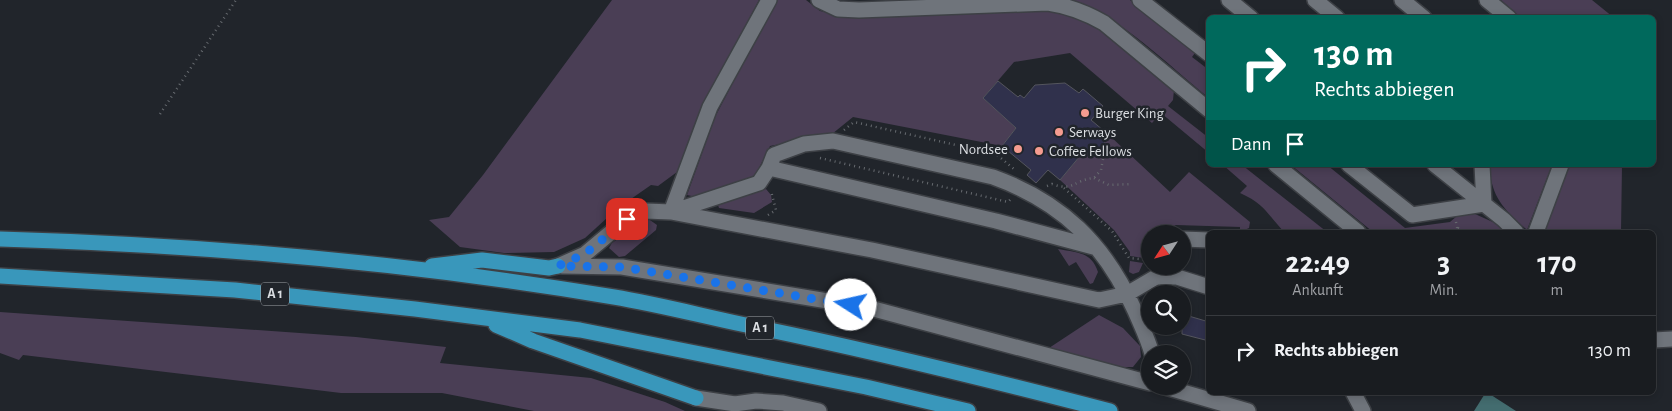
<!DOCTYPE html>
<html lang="de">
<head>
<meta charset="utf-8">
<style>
	:root { --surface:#191c20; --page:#26292d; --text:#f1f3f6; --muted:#9fa1a5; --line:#373a3e }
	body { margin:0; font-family:"Alegreya Sans",sans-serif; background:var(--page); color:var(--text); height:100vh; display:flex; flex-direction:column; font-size:19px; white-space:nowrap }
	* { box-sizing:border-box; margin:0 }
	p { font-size:16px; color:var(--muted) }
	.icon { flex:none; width:28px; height:28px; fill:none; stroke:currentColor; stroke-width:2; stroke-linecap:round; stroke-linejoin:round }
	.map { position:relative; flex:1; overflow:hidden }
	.panel { position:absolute; left:1206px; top:230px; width:450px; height:165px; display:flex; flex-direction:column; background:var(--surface); border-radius:8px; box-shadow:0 2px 8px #0003,0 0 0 1px var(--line) }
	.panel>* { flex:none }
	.guide { position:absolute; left:1206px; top:15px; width:450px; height:152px; border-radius:8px; box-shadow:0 2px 8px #0003,0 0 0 1px var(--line); background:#00695c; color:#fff; overflow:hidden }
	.needle { width:32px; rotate:234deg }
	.fabs { position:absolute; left:1141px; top:225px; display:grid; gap:10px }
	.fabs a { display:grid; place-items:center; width:50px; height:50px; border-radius:50%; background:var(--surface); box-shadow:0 2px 8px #0003,0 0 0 1px var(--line); font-size:25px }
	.pin { position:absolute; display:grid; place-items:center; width:42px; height:42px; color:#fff; margin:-21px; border-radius:10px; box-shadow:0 2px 8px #0006 }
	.me { position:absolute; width:55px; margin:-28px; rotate:280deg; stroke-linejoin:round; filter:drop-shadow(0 0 4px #0008) }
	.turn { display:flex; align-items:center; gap:18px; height:105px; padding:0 25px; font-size:22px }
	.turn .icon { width:65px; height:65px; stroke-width:2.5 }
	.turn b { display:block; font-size:35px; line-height:42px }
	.then { display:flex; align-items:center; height:48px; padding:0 25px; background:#0003; gap:10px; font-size:19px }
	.eta { display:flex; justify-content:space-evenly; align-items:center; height:85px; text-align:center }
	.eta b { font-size:30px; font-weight:600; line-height:35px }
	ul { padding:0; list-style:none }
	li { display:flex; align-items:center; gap:15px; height:70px; padding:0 25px; border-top:1px solid var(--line) }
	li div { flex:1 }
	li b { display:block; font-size:19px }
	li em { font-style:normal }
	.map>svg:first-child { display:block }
	.green { fill:#4a3e55 }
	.water { fill:#436c6f }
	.building { fill:#30314c; stroke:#54555d }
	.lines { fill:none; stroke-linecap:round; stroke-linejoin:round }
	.minor-casing { stroke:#3d4045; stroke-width:18 }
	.highway-casing { stroke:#3d4045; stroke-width:18 }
	.path { stroke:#676b70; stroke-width:2.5; stroke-dasharray:1 4; stroke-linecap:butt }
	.minor { stroke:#6f747b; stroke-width:15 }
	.highway { stroke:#3997bb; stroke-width:15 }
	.route { stroke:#1a73e8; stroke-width:9; stroke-dasharray:0 16.2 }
	.poi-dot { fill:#f59c90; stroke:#21252b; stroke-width:2 }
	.labels { text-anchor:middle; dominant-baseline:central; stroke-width:5; stroke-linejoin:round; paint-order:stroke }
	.shield { fill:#21252b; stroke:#a3a6ab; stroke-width:1 }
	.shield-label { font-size:14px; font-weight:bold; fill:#dbdee2 }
	.poi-label { font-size:15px; fill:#dbdee2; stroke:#21252b; text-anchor:start }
</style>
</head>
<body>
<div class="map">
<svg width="1672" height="411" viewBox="0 0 1672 411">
	<rect width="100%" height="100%" fill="#21252b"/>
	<!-- green -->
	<path class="green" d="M612,0H759L703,105L677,172L658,186L651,185L618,208L585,238L554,252L504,253L460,247L429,220L449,217L483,175Z
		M776,0H806L820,11L848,17L1058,10L1100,27L1174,90L1173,100L1168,106L1209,138V153L1161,113L1152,123L1070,53L1014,62L983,98L1016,128L1002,146L853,117L832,134L770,146L754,178L696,197L687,195L715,117Z
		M1072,0H1130L1195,53L1192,57L1209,70V98C1168,65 1121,17 1072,0Z
		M1501,0H1592L1613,17H1520Z
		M1110,136L1170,192L1189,172L1250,222L1249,228L1240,232V227L1176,225L1158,234H1150V246L1144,258L1130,256V252L1114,230L1060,180L1085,150L1094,156Z
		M1223,165H1242L1327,232H1284C1267,214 1265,204 1240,193L1247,186Z
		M1291,165H1327L1405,228L1450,222L1457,216L1475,214L1495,223L1505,232H1373Z
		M1489,165H1552L1527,230C1503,208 1492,199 1489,165Z
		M1569,165H1622L1621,232H1543Z
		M766,189L771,195L772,202L754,213L719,208L718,205Z
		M647,218L657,225L656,230L625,256L619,257L609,248L612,243Z
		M1058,249C1077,253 1091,251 1098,272L1093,283L1090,284L1076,262L1069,266Z
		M1130,261L1143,263L1139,272L1133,274L1129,272Z
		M0,312L356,337L446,347L440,363L591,378L665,402L685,411H534L442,393H341L23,355L19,360L0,353Z
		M1099,315L1123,328L1140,346L1141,357L1133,367H1122L1049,348Z"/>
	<!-- water -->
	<path class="water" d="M1486,392L1488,393L1516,411H1474Z"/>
	<!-- building -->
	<path class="building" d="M998,81L1018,97L1020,95L1024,98L1035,85L1065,83L1079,93L1083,89L1103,106L1091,120L1110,136L1093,157L1085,150L1060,180L1048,170L1036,183L1027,175L1031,170L1002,146L1016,128L983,98Z
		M1182,314L1209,322V341L1182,334Z"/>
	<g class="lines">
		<defs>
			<path id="minor" d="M769,0L710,107L671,212L872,250L1099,300L1127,294L1156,277H1177L1209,287
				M819,0L838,9L859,10L1048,3C1069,6 1085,12 1104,23L1209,110
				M1140,0L1209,54
				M1229,0L1251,18
				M1315,0L1337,18
				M1402,0L1424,18
				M1487,0L1509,18
				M1276,165L1358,232
				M1349,165L1412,215L1484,204L1482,165
				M1435,165L1504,220L1516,232
				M769,168L996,221L1097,248
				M1536,232L1561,165
				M1182,239L1209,240
				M558,266L585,254L627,219L646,211L671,212L759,183L769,168L774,155L804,144L833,141L993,177C1062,202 1105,244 1135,311C1141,325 1148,339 1152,354
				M562,266L622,267L870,308L1150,383
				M1654,340L1672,339
				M1162,386L1248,411
				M1353,392L1363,411
				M696,398L735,404L756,401L783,403L819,411"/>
			<path id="highway" d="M0,239C205,245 411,263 614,297C656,304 699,315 741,324C865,349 987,379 1110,411
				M432,266L482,260L549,268L558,266
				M0,276L235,290L415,309L580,330L866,387L968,411
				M496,325L533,341L696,398"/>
		</defs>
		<!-- minor casing -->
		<use href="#minor" class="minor-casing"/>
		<!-- highway casing -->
		<use href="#highway" class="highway-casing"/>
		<!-- path -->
		<path class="path" d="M160,114L236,0
			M844,130L854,122L996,154L1014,169
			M820,158L1008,202L1011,199
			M1094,178L1109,185L1132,184
			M1047,186L1052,184C1074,192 1073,180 1094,178L1101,170L1105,148
			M1064,188L1112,231L1129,258L1150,260
			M768,215L776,210L771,191
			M1456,222L1458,232
			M1458,228L1465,232"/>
		<!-- minor -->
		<use href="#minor" class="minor"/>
		<!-- highway -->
		<use href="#highway" class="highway"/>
	</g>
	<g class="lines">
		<!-- route -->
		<path class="route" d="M627,219L585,254L558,266L622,267L851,305"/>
	</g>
	<!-- markers -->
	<g class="poi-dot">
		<circle cx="1085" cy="113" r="5"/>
		<circle cx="1059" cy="132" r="5"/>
		<circle cx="1018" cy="149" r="5"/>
		<circle cx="1039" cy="151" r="5"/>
	</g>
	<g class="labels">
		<!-- shield labels -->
		<g class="shield">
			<rect x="261" y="282.5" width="28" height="23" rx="4"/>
			<rect x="746" y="316.5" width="28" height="23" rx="4"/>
		</g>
		<g class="shield-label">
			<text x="275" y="294">A 1</text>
			<text x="760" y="328">A 1</text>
		</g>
		<!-- poi labels -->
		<g class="poi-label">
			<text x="1095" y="113">Burger King</text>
			<text x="1069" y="132">Serways</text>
			<text x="1008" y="149" text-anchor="end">Nordsee</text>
			<text x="1049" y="151">Coffee Fellows</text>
		</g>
	</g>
</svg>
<div class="fabs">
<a><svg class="needle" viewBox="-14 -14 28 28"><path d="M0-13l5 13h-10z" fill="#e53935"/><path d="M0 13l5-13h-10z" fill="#9fa1a5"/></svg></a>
<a><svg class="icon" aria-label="search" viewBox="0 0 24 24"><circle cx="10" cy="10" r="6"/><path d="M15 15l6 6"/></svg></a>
<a><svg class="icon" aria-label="layers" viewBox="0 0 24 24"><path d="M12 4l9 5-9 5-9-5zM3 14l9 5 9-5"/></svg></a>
</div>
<div class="pin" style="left:627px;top:219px;background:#d93025"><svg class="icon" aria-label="arrive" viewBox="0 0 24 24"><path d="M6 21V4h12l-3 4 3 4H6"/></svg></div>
<svg class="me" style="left:851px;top:305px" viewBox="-20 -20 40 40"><circle r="19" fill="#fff"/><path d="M0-13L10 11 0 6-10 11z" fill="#1a73e8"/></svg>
<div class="guide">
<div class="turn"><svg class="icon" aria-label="right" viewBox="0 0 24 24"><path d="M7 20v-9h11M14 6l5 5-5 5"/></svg><div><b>130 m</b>Rechts abbiegen</div></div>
<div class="then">Dann<svg class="icon" aria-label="arrive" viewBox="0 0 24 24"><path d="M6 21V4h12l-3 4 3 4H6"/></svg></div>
</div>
<section class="panel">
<div class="eta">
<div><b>22:49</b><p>Ankunft</p></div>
<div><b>3</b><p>Min.</p></div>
<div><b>170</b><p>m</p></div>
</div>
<ul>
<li><svg class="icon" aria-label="right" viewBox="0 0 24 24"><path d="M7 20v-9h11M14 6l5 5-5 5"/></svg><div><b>Rechts abbiegen</b></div><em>130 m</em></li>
</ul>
</section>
</div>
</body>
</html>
